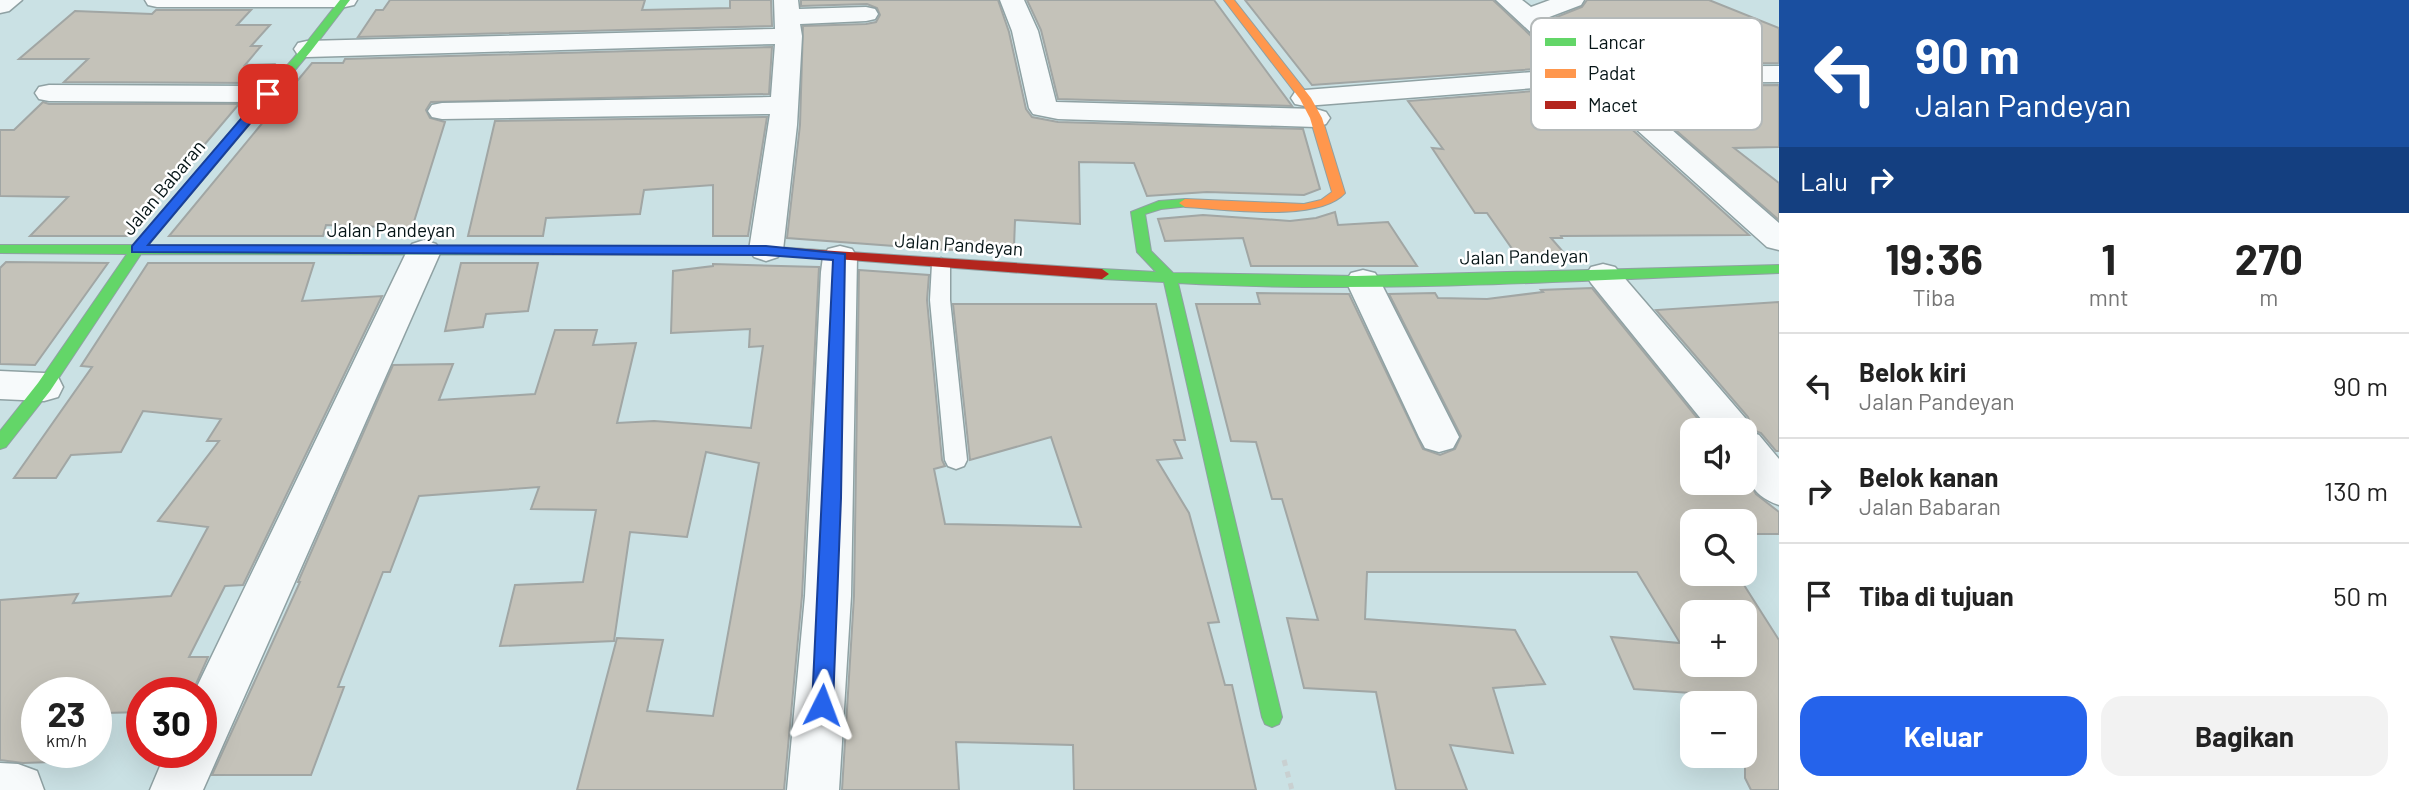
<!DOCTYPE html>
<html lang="id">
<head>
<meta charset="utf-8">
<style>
	:root { --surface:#fff; --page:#f2f2f2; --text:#222; --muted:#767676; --line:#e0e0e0; --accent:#2563eb }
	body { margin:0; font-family:Barlow,sans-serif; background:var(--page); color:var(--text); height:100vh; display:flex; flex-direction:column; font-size:26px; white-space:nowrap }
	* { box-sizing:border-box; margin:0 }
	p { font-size:23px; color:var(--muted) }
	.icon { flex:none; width:38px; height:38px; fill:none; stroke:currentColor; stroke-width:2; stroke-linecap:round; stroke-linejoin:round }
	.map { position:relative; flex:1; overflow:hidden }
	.drawer { display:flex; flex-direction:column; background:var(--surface); width:630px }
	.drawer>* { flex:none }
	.guide { background:#1a4fa0; color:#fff; overflow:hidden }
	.fabs { position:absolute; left:1680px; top:418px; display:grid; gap:14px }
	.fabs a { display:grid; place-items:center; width:77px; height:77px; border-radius:14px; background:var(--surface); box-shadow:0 7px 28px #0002; font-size:35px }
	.speed { position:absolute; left:21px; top:677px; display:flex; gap:14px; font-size:35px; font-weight:700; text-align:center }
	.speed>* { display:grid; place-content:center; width:91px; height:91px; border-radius:50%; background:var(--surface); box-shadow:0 7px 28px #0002; line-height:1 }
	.speed small { font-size:18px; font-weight:400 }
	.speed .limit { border:10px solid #d22; background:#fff; color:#111 }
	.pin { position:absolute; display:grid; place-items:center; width:60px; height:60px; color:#fff; margin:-30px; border-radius:14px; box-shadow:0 4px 10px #0006 }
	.me { position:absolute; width:77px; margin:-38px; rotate:3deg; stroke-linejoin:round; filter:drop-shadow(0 0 5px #0008) }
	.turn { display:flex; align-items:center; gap:24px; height:147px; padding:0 21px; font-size:32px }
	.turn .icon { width:91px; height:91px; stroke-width:2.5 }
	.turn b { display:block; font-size:49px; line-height:60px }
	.then { display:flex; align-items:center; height:66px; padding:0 21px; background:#0003; gap:14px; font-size:26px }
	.eta { display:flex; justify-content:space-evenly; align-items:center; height:119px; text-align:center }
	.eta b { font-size:42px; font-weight:700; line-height:49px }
	.action { display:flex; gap:14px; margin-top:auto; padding:14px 21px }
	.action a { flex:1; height:80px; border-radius:21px; background:var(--accent); color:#fff; font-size:28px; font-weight:700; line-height:80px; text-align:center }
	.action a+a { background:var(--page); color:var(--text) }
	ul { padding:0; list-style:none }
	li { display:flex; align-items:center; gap:21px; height:105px; padding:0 21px; border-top:2px solid var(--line) }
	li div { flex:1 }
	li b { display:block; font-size:26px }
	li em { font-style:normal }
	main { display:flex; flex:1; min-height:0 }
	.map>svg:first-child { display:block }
	.building { fill:#c4c2b9; stroke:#a1a6a4; stroke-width:2; fill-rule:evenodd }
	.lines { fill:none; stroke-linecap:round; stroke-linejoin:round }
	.lane-casing { stroke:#8fa1a3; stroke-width:3 }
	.street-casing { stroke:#8fa1a3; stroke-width:3 }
	.fast-casing { stroke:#8fa1a3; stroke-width:2 }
	.slow-casing { stroke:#8fa1a3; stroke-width:2 }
	.jam-casing { stroke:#8fa1a3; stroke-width:2 }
	.path { stroke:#c9d0d1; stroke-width:5; stroke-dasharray:6 6; stroke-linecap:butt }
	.lane { fill:#f7fafb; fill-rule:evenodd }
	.street { fill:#f7fafb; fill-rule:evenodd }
	.fast { fill:#63d668; fill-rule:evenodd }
	.slow { fill:#ff974d; fill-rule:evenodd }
	.jam { fill:#b3261e; fill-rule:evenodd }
	.route { fill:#2563eb; stroke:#184099; stroke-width:2 }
	.labels { text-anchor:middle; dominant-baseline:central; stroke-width:5; stroke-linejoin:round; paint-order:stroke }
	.street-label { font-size:19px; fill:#061517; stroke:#fff }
	.key { fill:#fff; stroke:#b4b9b9; stroke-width:2 }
	.key-label { font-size:19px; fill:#061517 }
</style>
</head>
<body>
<main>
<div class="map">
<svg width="1779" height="790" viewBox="0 0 1779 790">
	<rect width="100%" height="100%" fill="#cae1e4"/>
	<!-- building -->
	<path class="building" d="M390,0H645L642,10L730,8V0H771L772,26L358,37L376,10H383Z
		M801,0H998L1009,32L1026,109L1032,117L1058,122L1303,129L1320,189L1304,195L1207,192L1147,196L1134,163L1079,162L1080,224L1015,220L1014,247L948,250L787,238L800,125L803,26L866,24L876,22L880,15L877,8L867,4L801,6Z
		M1027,0H1214L1292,106L1058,99L1041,30Z
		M1245,0H1493L1564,67L1312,85Z
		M1587,0H1709L1779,28V63L1601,64L1549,20L1582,7Z
		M156,10H251L237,25H270L251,46H261L245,65L274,64L257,83L64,82L88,59H19L75,11L152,14Z
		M772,47L769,94L431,102L426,110L430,118L445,122L412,228L326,225L323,236H169L312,63H343L345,59Z
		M1779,85V147L1734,148L1779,183V220L1625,86Z
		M1585,87L1749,235L1561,236L1562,238H1551L1571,261L1522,263L1487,213H1475L1432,148L1443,149L1408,101Z
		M43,102L49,104H239L127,236H30L68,197L0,196V130H14Z
		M767,117L748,236H713V185L644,190L640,214L546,218L543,236H468L495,121Z
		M1335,212L1338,225L1388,222L1417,266H1251L1243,238L1165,241L1158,219L1203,215L1290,221L1316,218Z
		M6,262L108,263L35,365L0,364V268Z
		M148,263H314L302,301L382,296L243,585L225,586L189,657H208L192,693H142V712L105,713L96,729V693H37V752H84L80,761L23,763L0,760V600L78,594L73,603L171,596L208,527L158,521L219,441H207L221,419L143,411L121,452L71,455L56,478H14L92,367L81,366Z
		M461,263H538L528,311L486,314L483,327L445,331Z
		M713,264L819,267L802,596L784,790H577L617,638L663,640L647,711L713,716L759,463L706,452L687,537L630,532L614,641L500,646L515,585L583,582L596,510L531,509L539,487L419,496L390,572H383L338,687H344L311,775H212L300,582H298L393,365L453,364L439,400L535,394L555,330H597L593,345L636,343L617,423L654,421L751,428L763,346L749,347L750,329L671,333L673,271L713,266Z
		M859,270L929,275L927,300L942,460L945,466L934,469L945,524L1081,527L1051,437L970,460L953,304H1156L1185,440H1174L1182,458L1157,460L1189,513L1219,622L1208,623L1225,685H1232L1256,790H1074L1073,745L956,742L959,790H842L854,596Z
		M1592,288L1707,430H1692V483H1745V474L1756,494L1779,512V534H1745V522H1692V574H1737L1779,640V790H1751L1745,778V704H1725L1720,695L1634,689L1611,637L1680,643L1637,572H1367L1365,619L1515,630L1545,684L1493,688L1513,753L1450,745L1467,790H1396L1376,692L1304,688L1287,618L1318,620L1282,499H1272L1256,442L1231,441L1196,304H1260L1257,293L1349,294L1423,449L1440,455L1455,449L1461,436L1389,294L1435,293L1438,298L1487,299L1543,292L1541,290ZM1692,612H1745V665H1692Z
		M1779,302V451H1776L1761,433L1753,430L1748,417L1656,310Z"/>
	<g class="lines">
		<defs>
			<path id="lane" d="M941,258L950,264V300L967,460L964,466L956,469L948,466L945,460L930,300L932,264Z"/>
			<path id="street" d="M0,0H22L9,11L0,13Z
				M145,0H357L354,5L345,7H157L148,5Z
				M774,0H798L799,9L866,7L875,9L878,14L875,19L866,21L800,24L802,36L797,125L783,250L778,257L766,261L754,257L749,250L770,114L442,119L432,117L428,111L432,105L442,103L771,97L775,44L307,57L298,55L294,49L298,43L307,41L775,29Z
				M1000,0H1024L1038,31L1056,102L1316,109L1326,112L1330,118L1326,124L1316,127L1058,119L1033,114L1029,108L1012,31Z
				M1496,0H1522L1531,7L1550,0H1584L1581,5L1544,19L1600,67L1779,66V82L1618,83L1779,223V250L1767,247L1586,84L1305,106L1295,104L1291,98L1295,92L1305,90L1570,69Z
				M49,85L268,86L278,88L282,94L278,100L268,102L49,101L39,99L35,93L39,87Z
				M424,240L436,244L441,251L203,790H150L166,752H201V693H194L407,251L412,244Z
				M840,246L852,249L857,257L851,596L839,790H787L805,596L821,272L823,257L828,249Z
				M1603,264L1615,267L1746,419L1751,432L1759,435L1779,459V505C1741,492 1745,464 1745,430H1710L1591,283L1586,275L1591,267Z
				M1363,270L1375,273L1380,281L1459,437L1453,448L1439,452L1425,448L1419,437L1346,281L1351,273Z
				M0,371L44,373L58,377L63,387L58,397L44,401L0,399Z
				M0,763L18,764L37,771L44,790H0Z"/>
			<path id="fast" d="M340,0H350L311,51L148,245L775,247L782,251L775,255L141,254L50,391L6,447L0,449V431L38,383L127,254L0,253V245H133L303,47Z
				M1185,199L1190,200V206L1161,209L1145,214L1151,251L1173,273L1356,276L1779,265V273C1579,280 1378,294 1178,283L1282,717L1279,724L1272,727L1265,724L1262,717L1164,282L1102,279L1095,274L1102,269L1156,272L1137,252L1131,212L1159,201Z"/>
			<path id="slow" d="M1224,0H1234L1311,98L1322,118L1345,193C1318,223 1225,209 1185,207L1179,203L1185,199L1304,204L1321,200L1332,192L1310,118L1300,99Z"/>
			<path id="jam" d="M775,247L1102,269L1109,274L1102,279L770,254L768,251L770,248Z"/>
		</defs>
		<!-- lane casing -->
		<use href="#lane" class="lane-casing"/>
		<!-- street casing -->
		<use href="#street" class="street-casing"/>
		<!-- fast casing -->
		<use href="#fast" class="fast-casing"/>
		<!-- slow casing -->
		<use href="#slow" class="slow-casing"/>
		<!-- jam casing -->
		<use href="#jam" class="jam-casing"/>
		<!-- path -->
		<path class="path" d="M1284,760L1292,790"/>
		<!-- lane -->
		<use href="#lane" class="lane"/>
		<!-- street -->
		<use href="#street" class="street"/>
		<!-- fast -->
		<use href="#fast" class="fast"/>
		<!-- slow -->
		<use href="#slow" class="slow"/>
		<!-- jam -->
		<use href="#jam" class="jam"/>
	</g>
	<!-- route -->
	<path class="route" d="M268,91L274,94L272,97L148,245L766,246L845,254L841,498L833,705L830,712L822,715L815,712L812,705L833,260L766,255L132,252V246L264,92Z"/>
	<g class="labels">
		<!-- street labels -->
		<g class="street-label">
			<text transform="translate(163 187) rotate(-50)">Jalan Babaran</text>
			<text x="391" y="229">Jalan Pandeyan</text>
			<text transform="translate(959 244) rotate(4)">Jalan Pandeyan</text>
			<text transform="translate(1524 256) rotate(-1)">Jalan Pandeyan</text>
		</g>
	</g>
	<!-- legend -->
	<rect x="1531" y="18" width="231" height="112" rx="10" class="key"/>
	<rect x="1545" y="38" width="31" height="8" fill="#63d668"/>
	<rect x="1545" y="69" width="31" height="9" fill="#ff974d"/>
	<rect x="1545" y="101" width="31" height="8" fill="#b3261e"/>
	<g class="key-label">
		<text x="1588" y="49">Lancar</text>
		<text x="1588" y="80">Padat</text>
		<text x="1588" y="112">Macet</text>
	</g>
</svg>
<div class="fabs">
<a><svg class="icon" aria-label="sound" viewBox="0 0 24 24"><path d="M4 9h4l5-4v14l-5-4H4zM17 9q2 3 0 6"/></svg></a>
<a><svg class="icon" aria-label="search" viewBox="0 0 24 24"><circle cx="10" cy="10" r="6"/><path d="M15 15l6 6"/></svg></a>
<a>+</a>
<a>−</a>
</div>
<div class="speed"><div>23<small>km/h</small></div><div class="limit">30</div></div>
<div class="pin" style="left:268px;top:94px;background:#d93025"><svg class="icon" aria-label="arrive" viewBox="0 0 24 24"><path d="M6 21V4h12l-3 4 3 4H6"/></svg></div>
<svg class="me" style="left:822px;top:705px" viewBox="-20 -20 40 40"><path d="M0-17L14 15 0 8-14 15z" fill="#2563eb" stroke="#fff" stroke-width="4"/></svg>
</div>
<section class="drawer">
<div class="guide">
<div class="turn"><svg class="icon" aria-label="left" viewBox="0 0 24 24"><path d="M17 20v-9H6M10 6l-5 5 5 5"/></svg><div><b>90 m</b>Jalan Pandeyan</div></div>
<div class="then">Lalu<svg class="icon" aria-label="right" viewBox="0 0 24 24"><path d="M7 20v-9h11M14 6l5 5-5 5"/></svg></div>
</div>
<div class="eta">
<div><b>19:36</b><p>Tiba</p></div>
<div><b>1</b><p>mnt</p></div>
<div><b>270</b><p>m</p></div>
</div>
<ul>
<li><svg class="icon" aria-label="left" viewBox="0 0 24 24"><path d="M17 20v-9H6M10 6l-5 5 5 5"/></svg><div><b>Belok kiri</b><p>Jalan Pandeyan</p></div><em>90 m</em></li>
<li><svg class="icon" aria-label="right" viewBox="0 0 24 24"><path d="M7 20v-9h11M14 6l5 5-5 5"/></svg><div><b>Belok kanan</b><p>Jalan Babaran</p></div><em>130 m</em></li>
<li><svg class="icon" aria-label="arrive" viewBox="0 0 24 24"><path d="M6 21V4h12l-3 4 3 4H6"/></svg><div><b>Tiba di tujuan</b></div><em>50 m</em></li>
</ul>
<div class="action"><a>Keluar</a><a>Bagikan</a></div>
</section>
</main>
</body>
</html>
